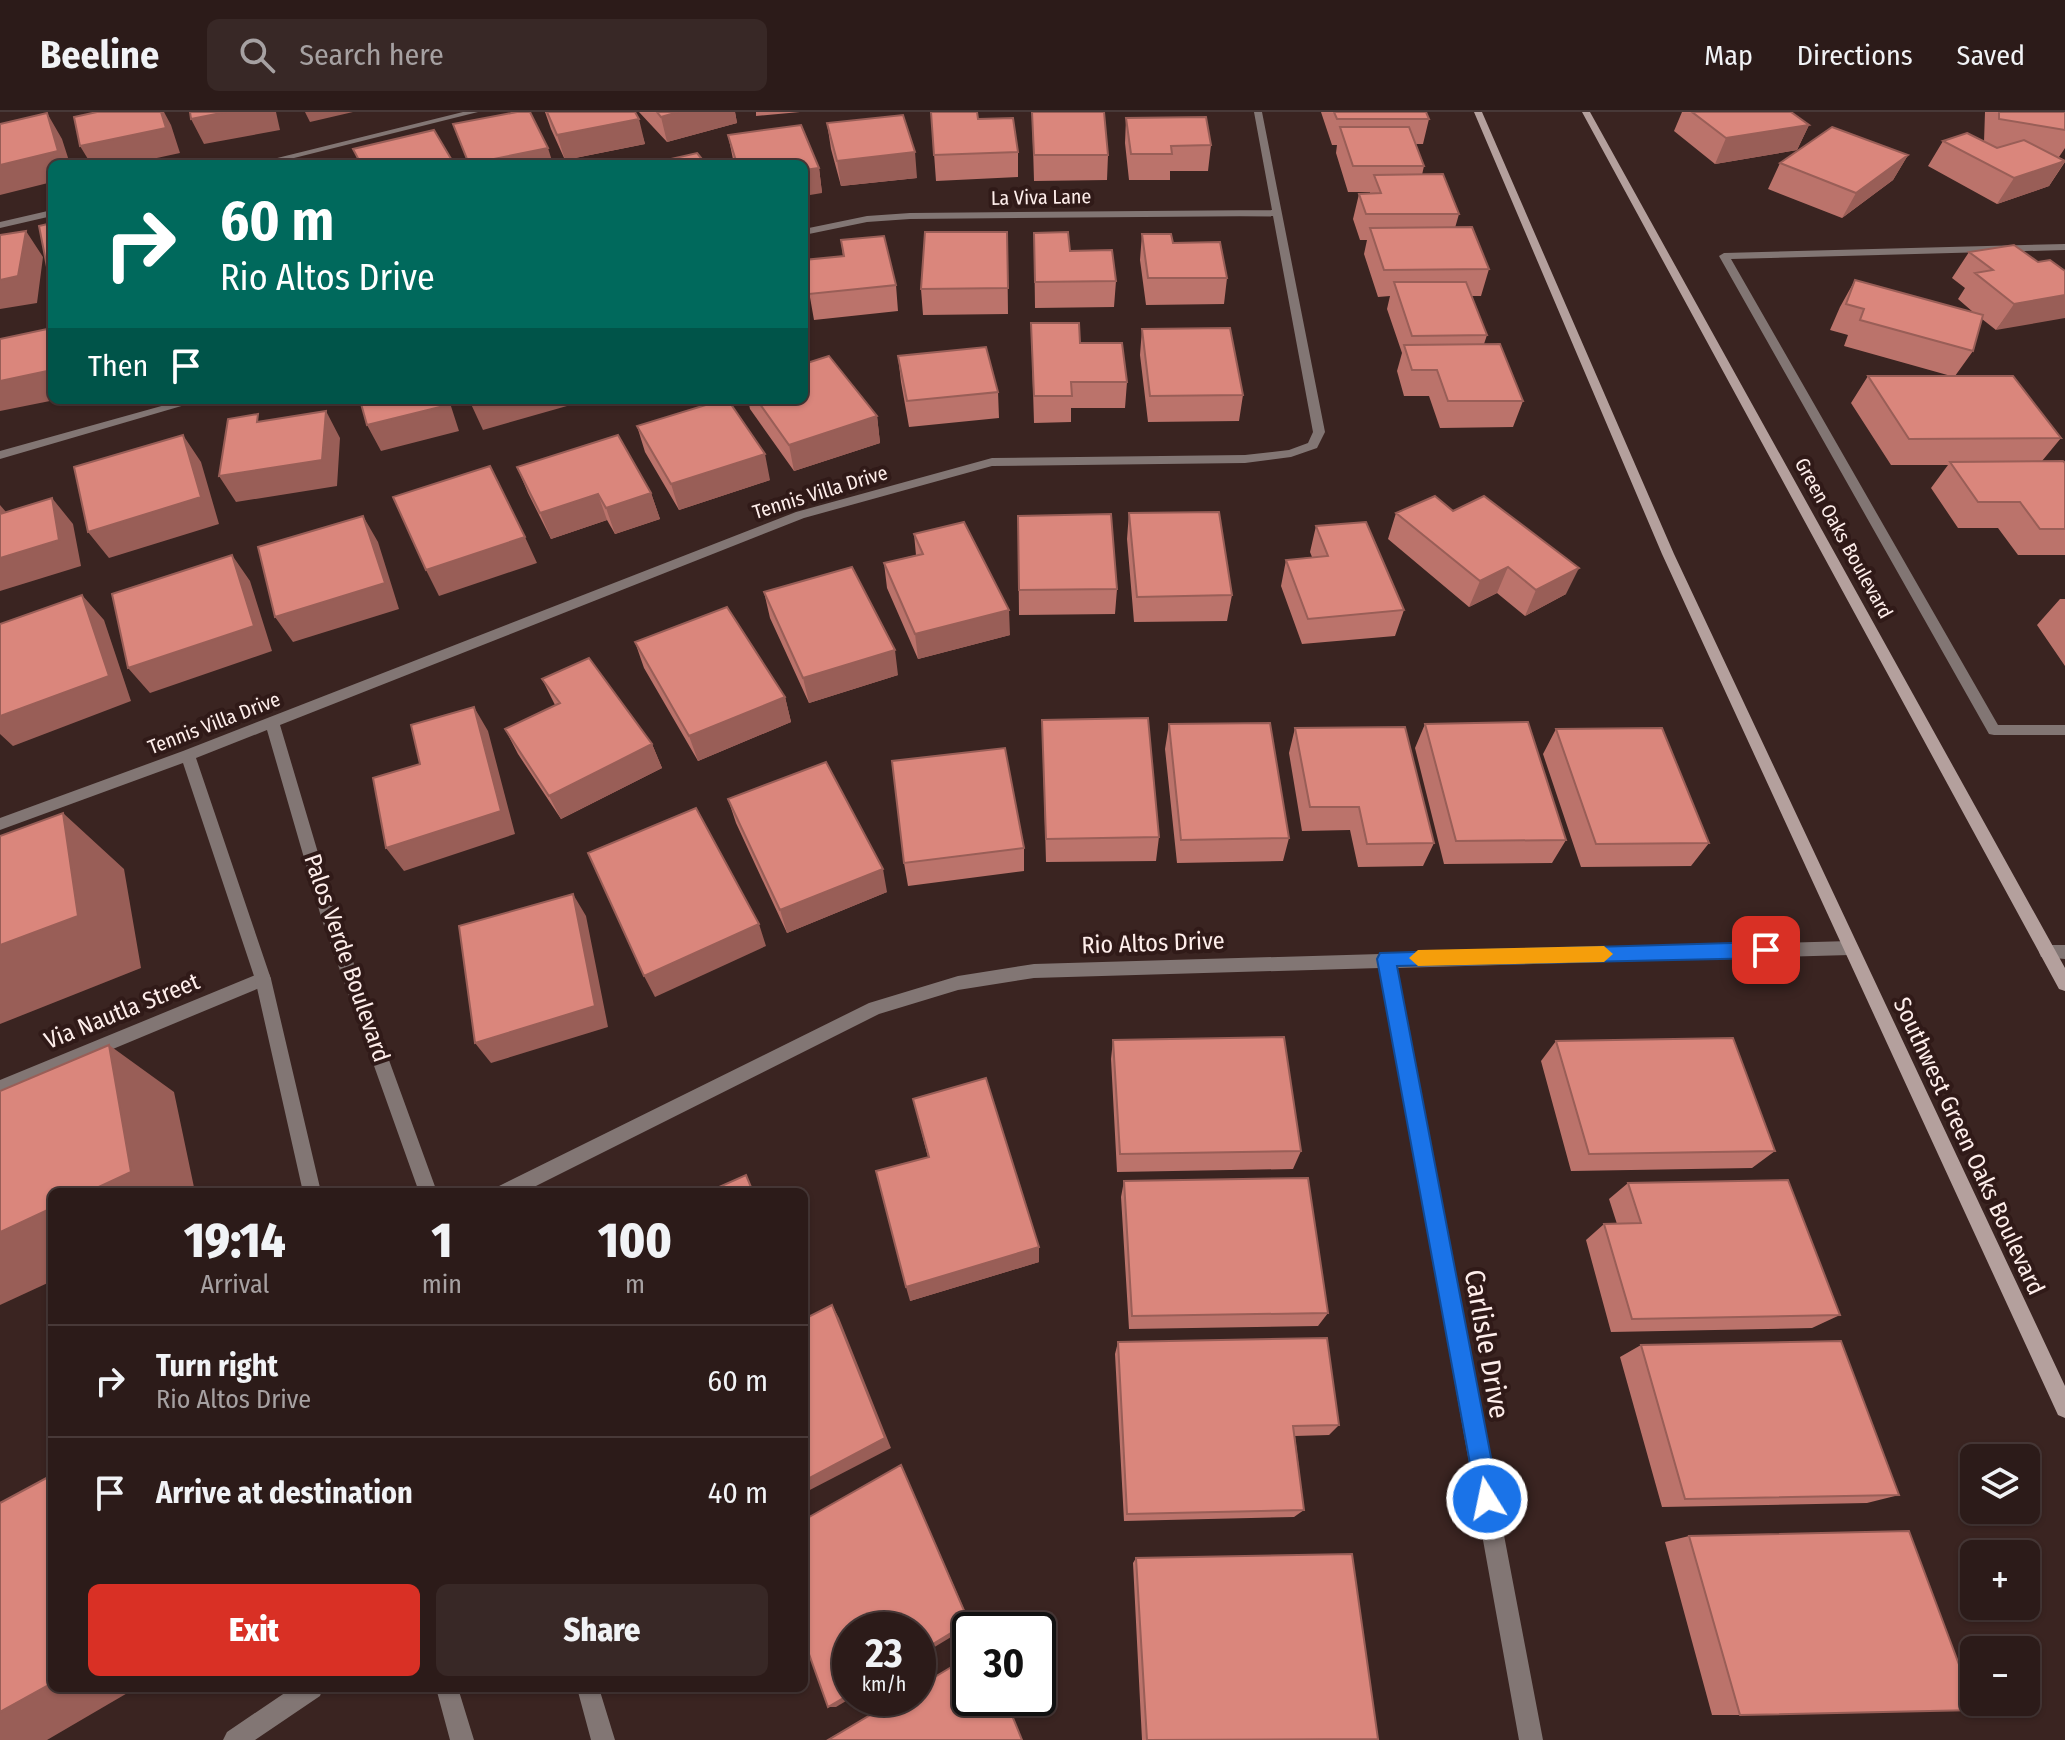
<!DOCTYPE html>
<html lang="en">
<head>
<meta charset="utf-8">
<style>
	:root { --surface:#2c1b19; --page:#382826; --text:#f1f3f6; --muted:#a6a1a2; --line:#483938; --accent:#d93025 }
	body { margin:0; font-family:"Fira Sans Condensed",sans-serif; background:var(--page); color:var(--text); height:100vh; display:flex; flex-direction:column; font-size:30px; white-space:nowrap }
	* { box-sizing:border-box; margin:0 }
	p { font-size:26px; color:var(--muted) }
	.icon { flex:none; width:44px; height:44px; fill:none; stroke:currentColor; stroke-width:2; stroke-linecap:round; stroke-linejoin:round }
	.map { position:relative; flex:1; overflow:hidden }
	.sheet { position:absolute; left:48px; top:1076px; width:760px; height:504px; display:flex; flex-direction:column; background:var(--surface); border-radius:12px; box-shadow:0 2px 6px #0004,0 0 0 2px var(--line) }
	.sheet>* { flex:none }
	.guide { position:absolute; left:48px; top:48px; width:760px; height:244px; border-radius:12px; box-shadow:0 2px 6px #0004,0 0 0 2px var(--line); background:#00695c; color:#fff; overflow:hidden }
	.fabs { position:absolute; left:1960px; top:1332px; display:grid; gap:16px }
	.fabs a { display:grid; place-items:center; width:80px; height:80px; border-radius:12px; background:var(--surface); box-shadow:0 2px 6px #0004,0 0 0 2px var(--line); font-size:40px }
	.speed { position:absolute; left:832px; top:1500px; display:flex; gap:16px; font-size:40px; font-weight:700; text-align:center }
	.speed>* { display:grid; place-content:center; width:104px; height:104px; border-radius:50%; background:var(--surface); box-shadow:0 2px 6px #0004,0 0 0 2px var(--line); line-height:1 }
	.speed small { font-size:20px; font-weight:400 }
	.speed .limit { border:4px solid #111; border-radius:12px; background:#fff; color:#111 }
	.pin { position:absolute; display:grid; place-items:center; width:68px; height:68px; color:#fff; margin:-34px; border-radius:16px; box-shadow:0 4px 12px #0006 }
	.me { position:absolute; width:88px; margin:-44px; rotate:350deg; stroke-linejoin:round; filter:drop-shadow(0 0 6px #0008) }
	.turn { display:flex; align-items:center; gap:28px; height:168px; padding:0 40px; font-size:36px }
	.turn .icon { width:104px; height:104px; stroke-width:2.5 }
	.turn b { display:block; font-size:56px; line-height:68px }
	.then { display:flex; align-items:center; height:76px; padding:0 40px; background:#0003; gap:16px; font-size:30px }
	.eta { display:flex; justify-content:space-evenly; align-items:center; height:136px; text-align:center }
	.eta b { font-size:48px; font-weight:800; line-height:56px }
	.primary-button { display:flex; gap:16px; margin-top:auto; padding:16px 40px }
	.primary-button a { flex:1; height:92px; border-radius:12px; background:var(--accent); color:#fff; font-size:32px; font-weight:800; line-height:92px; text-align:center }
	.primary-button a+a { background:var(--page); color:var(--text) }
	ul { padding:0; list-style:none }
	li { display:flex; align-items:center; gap:24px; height:112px; padding:0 40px; border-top:2px solid var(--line) }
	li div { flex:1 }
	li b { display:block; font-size:30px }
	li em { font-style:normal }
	header { display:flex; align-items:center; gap:48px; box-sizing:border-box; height:112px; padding:0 40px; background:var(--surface); border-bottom:2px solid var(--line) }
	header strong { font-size:38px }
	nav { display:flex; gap:44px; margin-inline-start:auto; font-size:28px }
	.search { width:560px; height:72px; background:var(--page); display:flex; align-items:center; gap:20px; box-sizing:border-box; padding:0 28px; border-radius:12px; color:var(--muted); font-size:30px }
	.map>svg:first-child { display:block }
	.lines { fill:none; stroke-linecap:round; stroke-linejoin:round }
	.lane { fill:#827674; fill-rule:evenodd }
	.street { fill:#827674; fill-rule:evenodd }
	.secondary { fill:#b4a09d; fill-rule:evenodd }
	.wall { fill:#bb736b }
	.shaded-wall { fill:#995e57 }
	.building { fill:#da867c; stroke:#995e57; stroke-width:2 }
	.route { fill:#1a73e8; stroke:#114b97; stroke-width:2 }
	.slow { fill:#f59e0b }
	.labels { text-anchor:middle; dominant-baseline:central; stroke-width:8; stroke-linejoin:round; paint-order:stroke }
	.far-street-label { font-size:20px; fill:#feeeeb; stroke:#301a18 }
	.street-label { font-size:24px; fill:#feeeeb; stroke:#301a18 }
	.near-street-label { font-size:28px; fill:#feeeeb; stroke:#301a18 }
</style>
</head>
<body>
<header>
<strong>Beeline</strong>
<div class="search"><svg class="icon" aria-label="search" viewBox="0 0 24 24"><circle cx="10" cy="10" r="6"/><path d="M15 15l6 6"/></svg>Search here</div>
<nav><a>Map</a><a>Directions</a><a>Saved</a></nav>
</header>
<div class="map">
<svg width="2065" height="1628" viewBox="0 0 2065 1628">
	<rect width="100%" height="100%" fill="#3a2421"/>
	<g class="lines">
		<!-- lane -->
		<path class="lane" d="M2065,132V138L1731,147L1998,613H2065V623H1994L1989,622L1719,144L1724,141Z
			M263,860L269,862L271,867L269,872L0,984V968Z
			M292,1576H323L320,1584L255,1628H223L227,1620Z"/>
		<!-- street -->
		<path class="street" d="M463,0H478L270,52H253Z
			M1254,0H1262L1325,320L1317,336L1291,345L1245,351L992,354L804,406L280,613L338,808L437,1080H419L322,808L267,618L196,646L271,867L321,1080H303L255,867L183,651L0,718V706L183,639L796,400L992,346L1245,343L1289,338L1308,331L1313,320L1273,104L910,107L867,110L804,123V117L867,104L910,101L1272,98Z
			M52,98V104L0,116V110Z
			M183,288H202L0,347V339Z
			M1850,829L1856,831L1858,836L1856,841L1850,843L1396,856L1543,1628H1519L1380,856L1034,866L958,878L879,902L524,1080H496L499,1074L869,891L958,864L1034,852L1380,842L1386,840L1391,842Z
			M2047,833H2065V847L2041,845L2039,840L2041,835Z
			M436,1576H458L474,1628H450Z
			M577,1576H599L615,1628H591Z"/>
		<!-- secondary -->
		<path class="secondary" d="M1474,0H1482L1674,442L2065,1274V1306L2058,1303L1662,442Z
			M1582,0H1590L2065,856V879L2059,877Z"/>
	</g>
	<!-- wall -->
	<path class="wall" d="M545,0H635L645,32L565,48L551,17Z
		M639,0H735L737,11L667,30Z
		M756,0H800L756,4Z
		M931,0L978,7L1018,40V65L936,69Z
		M1032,0L1108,43L1107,68L1034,69Z
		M1321,0H1426L1429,7L1423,32H1416L1424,54L1422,63L1459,102L1455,116L1489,157L1481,184H1471L1487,223L1484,232L1523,289L1513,315L1440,316L1429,284H1404L1397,259L1402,241L1387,197L1390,184L1378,185L1364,142L1367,128H1360L1353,107L1359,82H1370V80H1348L1336,41L1337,33H1332Z
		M1682,0H1791L1809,13L1797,38L1715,52L1674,19Z
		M1985,0H2065V36L2059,45L2065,48V50L2049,74L1997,92L1928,54L1943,29L1984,30Z
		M1126,6L1211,33L1208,59H1170V68H1129L1125,31Z
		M827,11L917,66L841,74L831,37Z
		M728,23L819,56L822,81L804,52H734Z
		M1908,43L1893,68L1842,106L1768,77L1780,51Z
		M1007,120L1008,202L923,203L921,177Z
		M1034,121L1070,139L1116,169L1114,195L1035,196Z
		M1142,122L1173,131L1227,166L1224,192L1146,193L1140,148Z
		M841,128L896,173L898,199L814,208L808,174L843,144Z
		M1969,140L2038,150L2050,148L1996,218L1982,207L1973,239L1955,264L2061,326L2042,349L2065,351V443H2018L1998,416H1958L1931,376L1948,353H1891L1851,291L1868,264H1951L1844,234L1848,223L1830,218L1840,195L1855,168L1973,200L1958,187L1965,176L1952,166Z
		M1031,211L1080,231L1127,270L1125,296H1071V310L1034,311Z
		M1142,217L1243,283L1239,309L1148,310L1140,243Z
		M898,244L998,280L999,306L909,315L901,270Z
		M748,288H804L877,304L880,331L794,359L750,297Z
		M637,314L770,368L679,398L645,340Z
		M517,355L651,381L660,407L615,422L607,408L551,427L528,381Z
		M1453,399L1566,482L1525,504L1497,481L1469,495L1388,427L1396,401Z
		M1129,401L1232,483L1227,509L1134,510L1127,427Z
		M1018,404L1117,477L1115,502L1019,503Z
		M1316,414L1404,498L1395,524L1302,532L1281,474L1286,448L1312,445L1310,440Z
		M914,422L1010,523L918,547L887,476L884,451L916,443Z
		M764,480L898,563L809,591L770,506Z
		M2060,487H2065V554L2037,513Z
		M635,530L785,585L791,610L698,649L644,556Z
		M542,567L652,632L662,656L561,707L518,642L505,617L555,593Z
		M1042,608L1159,725L1156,749L1046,750Z
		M1169,612L1289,726L1283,749L1177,751L1165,637Z
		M1425,612L1566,728L1552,751L1444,752L1415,636Z
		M1295,616L1434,731L1423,754L1358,755L1350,718L1302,719L1289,641Z
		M1556,617L1709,731L1691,754L1581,755L1543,642Z
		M728,687L887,780L787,821L736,711Z
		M1024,736V759L908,774L904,751Z
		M1113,928L1301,1039L1293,1057L1117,1060L1111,947Z
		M1556,929L1775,1039L1752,1056L1571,1059L1541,949Z
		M913,987L1039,1135V1150L910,1189L928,1045Z
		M1124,1069L1328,1201L1318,1214L1129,1217L1121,1085Z
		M1628,1071L1840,1203L1812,1216L1611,1220L1586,1128L1604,1112H1617L1609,1087Z
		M1118,1230L1339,1313L1329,1323L1295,1324L1304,1398L1294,1405L1124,1409L1115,1242Z
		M1641,1233L1899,1383L1867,1391L1662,1395L1620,1245Z
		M1689,1424L1740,1603H1712L1665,1430Z
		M1136,1446L1344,1628H1142L1133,1451Z"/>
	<!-- shaded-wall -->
	<path class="shaded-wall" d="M161,0H164L171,13L180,41L129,52H91L80,34Z
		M226,0H276L280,18L204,32L191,7Z
		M305,0H353L310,10Z
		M678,0H735L737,11L667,30L661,5Z
		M47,1L62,27L70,52H52V70L0,83V53Z
		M639,7L645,32L565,48L557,23Z
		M1809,13L1797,38L1715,52L1726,26Z
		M548,36L553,52H470Z
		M915,40L917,66L841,74L837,49Z
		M1908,43L1893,68L1842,106L1856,81Z
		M2065,49L2049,74L1997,92L2014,66Z
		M819,56L822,81L804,84V58Z
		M26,119L43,145L37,191L0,197V168Z
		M2065,183V206L1996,218L2014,192Z
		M52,258V288H55L0,299V269Z
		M446,288H449L459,319L381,339L367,313Z
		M484,288H572L574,292L483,318L471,292Z
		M326,299L340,326L337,374L236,390L219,364Z
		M877,304L880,331L794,359L789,333Z
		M183,323L201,350L219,412L109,446L88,420Z
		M765,342L770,368L679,398L671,372Z
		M651,381L660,407L615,422L606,396Z
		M598,382L607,408L551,427L540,401Z
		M52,386L73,412L81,454L0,479V446Z
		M0,393L12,407L0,413Z
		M363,404L378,430L399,497L293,530L275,505Z
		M525,425L537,451L439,484L426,458Z
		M232,443L250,469L272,539L150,581L128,556Z
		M1508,455L1497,481L1469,495L1480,469Z
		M1579,456L1566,482L1525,504L1536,478Z
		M82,483L104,508L131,589L13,634L0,622V604Z
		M1009,498L1010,523L918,547L915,522Z
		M895,538L898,563L809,591L803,566Z
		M785,585L791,610L698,649L689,624Z
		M474,595L488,619L515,722L404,759L386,736Z
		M652,632L662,656L561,707L549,684Z
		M63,701L124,757L141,856L0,912V833Z
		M883,757L887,780L787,821L780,798Z
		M573,782L586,804L608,915L491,951L475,931Z
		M759,812L766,834L655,885L644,864Z
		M109,933L174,980L195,1080H88Z
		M52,1096V1169L0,1193V1120Z
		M1039,1135V1150L910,1189L906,1175Z
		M832,1193L839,1206L891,1336L804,1381V1369Z
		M901,1353L971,1513L918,1545V1541Z
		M52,1571V1576H136L47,1628H0V1600Z
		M850,1582L851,1586L836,1595H828Z"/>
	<!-- building -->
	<path class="building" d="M97,0H161L166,16L80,34L74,5Z
		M190,0H226L191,7Z
		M517,0H530L548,36L469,52L453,12Z
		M547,0H635L639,7L557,23Z
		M657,0H678L661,5Z
		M931,0H977L978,7L1013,6L1018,40L934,43Z
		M1032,0H1104L1108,43H1034Z
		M1334,0H1426L1429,7H1337Z
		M1692,0H1791L1809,13L1726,26Z
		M1999,0H2065V18L1999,7Z
		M47,1L58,39L0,53V12Z
		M903,3L915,40L837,49L827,11Z
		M1206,5L1211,33L1171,34L1172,42H1131L1126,6Z
		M801,13L819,56L804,58V52H737L728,23Z
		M1340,15H1409L1424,54H1353Z
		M1832,15L1908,43L1856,81L1780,51Z
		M434,18L453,50L445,52H361L353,37Z
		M1967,21L1997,36L2024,28L2065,49L2014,66L1943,29Z
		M697,41L706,52H649Z
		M1443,62L1459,102H1366L1359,82L1381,81L1374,63Z
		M52,111V154L47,155L39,114Z
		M1472,115L1489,157L1384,158L1370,116Z
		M26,119L18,164L0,168V123Z
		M925,120H1007L1008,176L921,177Z
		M1068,120L1070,139L1112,138L1116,169L1035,170L1034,121Z
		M1142,122H1171L1173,131L1220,130L1227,166H1148Z
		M884,124L896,173L809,182L804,148L844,144L841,128Z
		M2014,133L2038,150L2050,148L2065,159V183L2014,192L1975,161L1993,158L1969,140Z
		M1855,168L1983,203L1973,239L1860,208L1864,197L1846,192Z
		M1394,170H1466L1487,223L1412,224Z
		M1031,211H1079L1080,231H1122L1127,270H1071L1072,284H1034Z
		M52,216V258L0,269V227Z
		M1230,216L1243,283L1150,284L1142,217Z
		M1500,232L1523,289H1448L1437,258H1412L1404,233Z
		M986,235L998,280L907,289L898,244Z
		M829,244L877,304L789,333L757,288H804V252Z
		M1868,264H2013L2061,326L1909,327Z
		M360,288H446L448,293L367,313Z
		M470,288H484L471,292Z
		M722,288H728L765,342L671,372L637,314Z
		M326,299L322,348L219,364L228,307L258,302L257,310Z
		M183,323L201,385L88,420L74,355Z
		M618,323L651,381L606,396L598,382L540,401L517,355Z
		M2063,349L2065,351V417H2040L2020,390H1978L1950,350Z
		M490,354L525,425L426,458L393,385Z
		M1435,384L1453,399L1484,384L1579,456L1536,478L1508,455L1480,469L1396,401Z
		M52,386L59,428L0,446V402Z
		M1219,400L1232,483L1137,485L1129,401Z
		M1111,402L1117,477L1019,478L1018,404Z
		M363,404L385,471L275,505L258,435Z
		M964,410L1009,498L915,522L884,451L923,442L914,422Z
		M1366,410L1404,498L1308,507L1286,448L1328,444L1316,414Z
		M232,443L254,514L128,556L112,482Z
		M852,455L895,538L803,566L764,480Z
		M82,483L109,564L0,604V512Z
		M727,495L785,585L689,624L635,530Z
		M589,546L652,632L549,684L505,617L560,591L542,567Z
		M474,595L501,699L386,736L373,666L420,652L411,613Z
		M1148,606L1159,725L1046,727L1042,608Z
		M1528,610L1566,728L1456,729L1425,612Z
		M1270,611L1289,726L1181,728L1169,612Z
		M1405,615L1434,731L1367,732L1359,695H1310L1295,616Z
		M1662,616L1709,731L1596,732L1556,617Z
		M1005,636L1024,736L904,751L892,649Z
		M826,650L883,757L780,798L728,687Z
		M696,696L759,812L644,864L588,741Z
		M63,701L78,804L0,833V724Z
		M573,782L595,894L475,931L459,814Z
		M1284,925L1301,1039L1120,1042L1113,928Z
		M1733,926L1775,1039L1589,1042L1556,929Z
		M109,933L131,1060L88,1080H52V1096L0,1120V979Z
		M986,966L1039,1135L906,1175L876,1059L929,1045L913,987Z
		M746,1063L753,1080H708Z
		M1308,1066L1328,1201L1132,1204L1124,1069Z
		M1788,1068L1840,1203L1632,1207L1604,1112L1641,1111L1628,1071Z
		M832,1193L885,1326L804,1369V1207Z
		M1327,1226L1339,1313L1293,1314L1304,1398L1127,1402L1118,1230Z
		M1841,1229L1899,1383L1685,1387L1641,1233Z
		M901,1353L969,1510L918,1541V1518H850V1582L828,1595L804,1528V1408Z
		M52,1363V1571L0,1600V1391Z
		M1909,1419L1976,1598L1740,1603L1689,1424Z
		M1352,1442L1378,1627L1147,1628L1136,1446Z
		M970,1544V1586H1005L1022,1628H828L899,1586H918V1575Z"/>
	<!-- route -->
	<path class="route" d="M1766,830L1775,838L1766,846L1397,854L1499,1387L1495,1395L1487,1399L1478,1395L1377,847L1380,841Z"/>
	<!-- slow -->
	<path class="slow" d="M1604,834L1613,842L1604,850L1418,854L1409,846L1418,838Z"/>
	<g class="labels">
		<!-- far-street labels -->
		<g class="far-street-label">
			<text transform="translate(1041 85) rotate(-1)">La Viva Lane</text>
			<text transform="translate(820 380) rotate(-17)">Tennis Villa Drive</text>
			<text transform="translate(1844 426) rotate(61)">Green Oaks Boulevard</text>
			<text transform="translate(214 611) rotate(-21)">Tennis Villa Drive</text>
		</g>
		<!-- street labels -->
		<g class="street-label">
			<text transform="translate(1153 831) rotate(-2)">Rio Altos Drive</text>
			<text transform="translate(347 846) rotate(71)">Palos Verde Boulevard</text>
			<text transform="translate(122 899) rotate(-22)">Via Nautla Street</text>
			<text transform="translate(1969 1034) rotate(65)">Southwest Green Oaks Boulevard</text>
		</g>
		<!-- near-street labels -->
		<g class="near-street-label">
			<text transform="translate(1487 1232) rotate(80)">Carlisle Drive</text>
		</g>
	</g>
</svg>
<div class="fabs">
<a><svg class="icon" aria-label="layers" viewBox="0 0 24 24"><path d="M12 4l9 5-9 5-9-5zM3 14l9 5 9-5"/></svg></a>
<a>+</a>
<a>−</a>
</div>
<div class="speed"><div>23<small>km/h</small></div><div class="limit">30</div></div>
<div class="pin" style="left:1766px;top:838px;background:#d93025"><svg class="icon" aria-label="arrive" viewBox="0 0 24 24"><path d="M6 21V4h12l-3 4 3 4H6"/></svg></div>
<svg class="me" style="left:1487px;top:1387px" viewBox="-20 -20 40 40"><circle r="17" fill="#1a73e8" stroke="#fff" stroke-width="3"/><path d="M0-11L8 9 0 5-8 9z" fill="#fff"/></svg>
<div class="guide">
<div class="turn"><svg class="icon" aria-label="right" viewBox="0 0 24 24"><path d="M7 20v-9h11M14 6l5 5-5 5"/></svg><div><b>60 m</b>Rio Altos Drive</div></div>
<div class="then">Then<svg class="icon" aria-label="arrive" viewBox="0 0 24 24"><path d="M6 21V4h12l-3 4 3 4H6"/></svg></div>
</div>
<section class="sheet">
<div class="eta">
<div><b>19:14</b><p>Arrival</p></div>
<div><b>1</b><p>min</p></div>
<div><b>100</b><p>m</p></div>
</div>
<ul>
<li><svg class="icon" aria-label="right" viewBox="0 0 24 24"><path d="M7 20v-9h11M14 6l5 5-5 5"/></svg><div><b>Turn right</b><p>Rio Altos Drive</p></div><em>60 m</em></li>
<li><svg class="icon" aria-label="arrive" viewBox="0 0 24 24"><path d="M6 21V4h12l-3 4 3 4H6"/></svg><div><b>Arrive at destination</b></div><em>40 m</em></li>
</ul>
<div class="primary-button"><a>Exit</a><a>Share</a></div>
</section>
</div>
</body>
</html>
